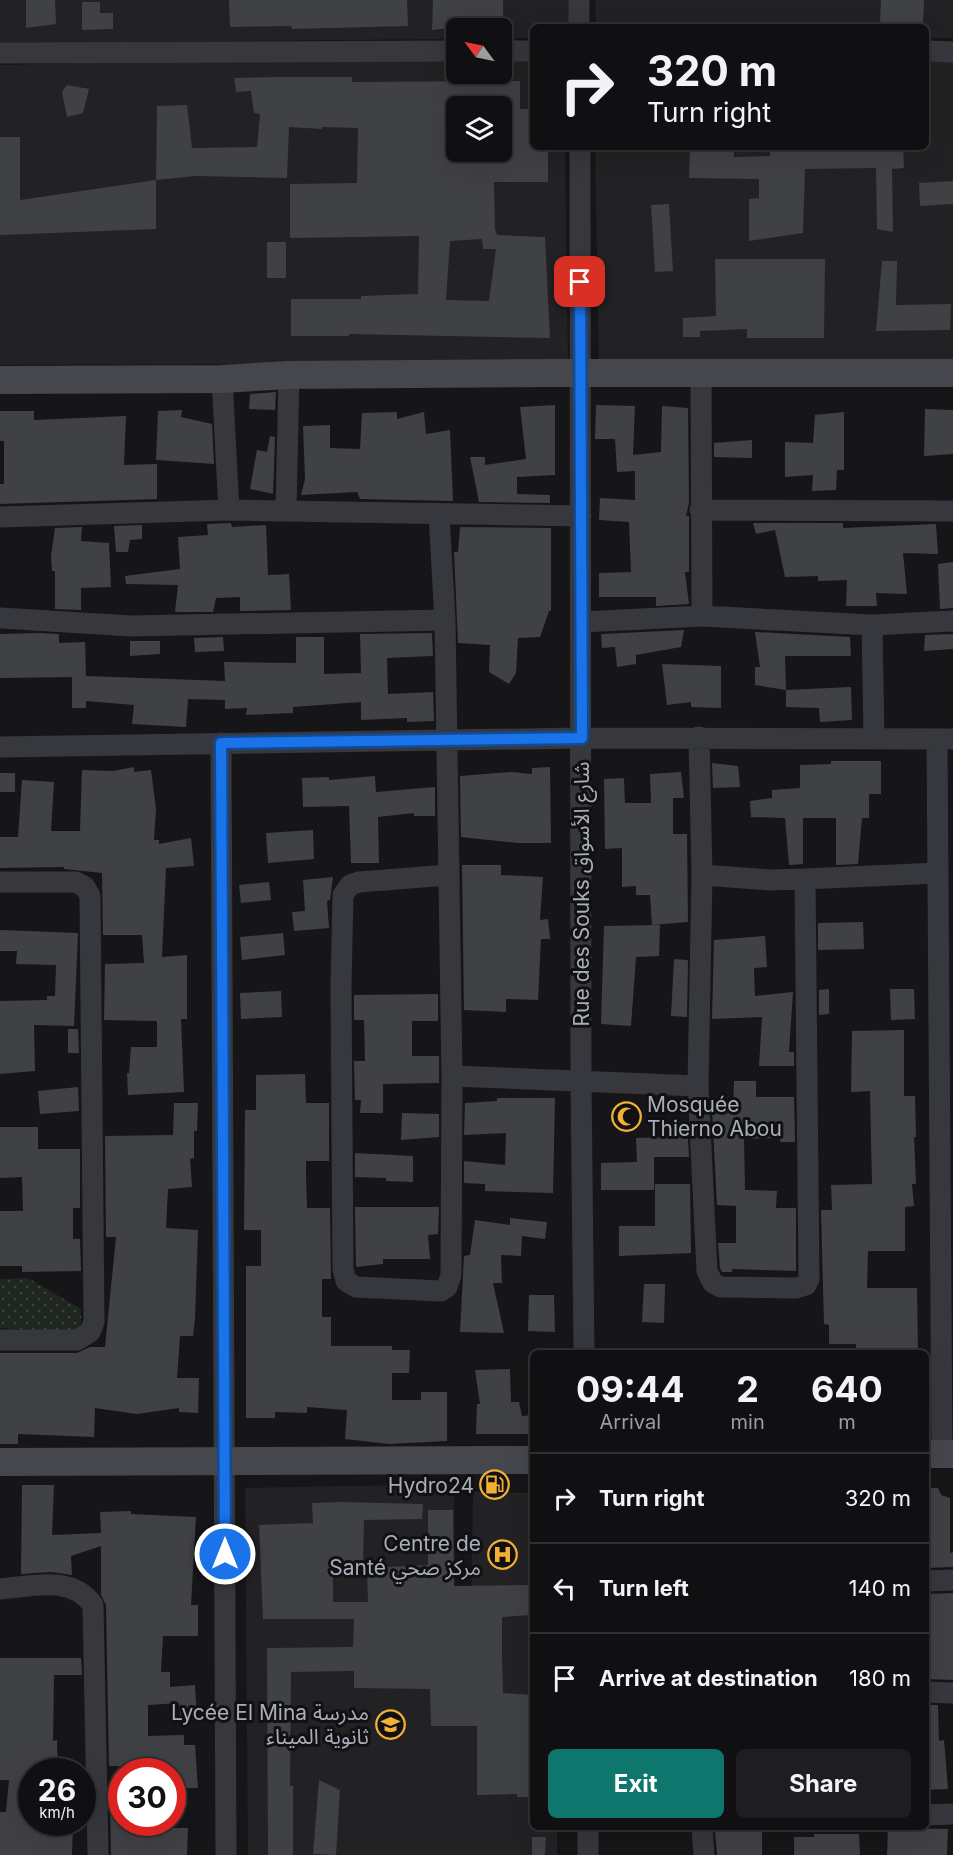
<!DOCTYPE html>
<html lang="en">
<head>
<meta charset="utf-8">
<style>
	:root { --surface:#101012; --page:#1e1e20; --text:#f1f3f6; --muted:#9c9d9f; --line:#303032; --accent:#0f766e }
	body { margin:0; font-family:Inter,"Noto Sans Arabic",sans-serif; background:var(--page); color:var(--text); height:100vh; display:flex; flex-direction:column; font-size:22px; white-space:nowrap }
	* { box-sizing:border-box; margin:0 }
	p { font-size:20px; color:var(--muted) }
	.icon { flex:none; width:33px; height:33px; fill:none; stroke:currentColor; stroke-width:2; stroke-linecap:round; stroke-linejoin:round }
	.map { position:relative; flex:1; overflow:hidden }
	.sheet { position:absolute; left:530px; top:1350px; width:399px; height:480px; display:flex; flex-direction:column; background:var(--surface); border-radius:9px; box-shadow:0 6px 24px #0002,0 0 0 2px var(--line) }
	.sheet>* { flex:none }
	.hud { position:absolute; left:530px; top:24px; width:399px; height:126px; border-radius:9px; box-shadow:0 6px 24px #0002,0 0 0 2px var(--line); background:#101012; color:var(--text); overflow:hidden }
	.needle { width:39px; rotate:303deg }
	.buttons { position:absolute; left:446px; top:18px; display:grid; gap:12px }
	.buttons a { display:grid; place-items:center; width:66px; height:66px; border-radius:9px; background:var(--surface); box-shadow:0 6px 24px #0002,0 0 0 2px var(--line); font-size:30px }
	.speed { position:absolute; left:18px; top:1758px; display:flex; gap:12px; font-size:30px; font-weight:700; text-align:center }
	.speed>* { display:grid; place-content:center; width:78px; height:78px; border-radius:50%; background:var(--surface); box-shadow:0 6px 24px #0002,0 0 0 2px var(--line); line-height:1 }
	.speed small { font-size:15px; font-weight:400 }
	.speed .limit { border:9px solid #d22; background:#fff; color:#111 }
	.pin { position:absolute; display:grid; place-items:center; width:51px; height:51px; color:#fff; margin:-26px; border-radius:12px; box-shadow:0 3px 9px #0006 }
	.me { position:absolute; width:66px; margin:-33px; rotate:0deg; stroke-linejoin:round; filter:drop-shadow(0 0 4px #0008) }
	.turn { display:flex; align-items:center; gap:21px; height:126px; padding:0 18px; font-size:27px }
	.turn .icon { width:78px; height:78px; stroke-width:2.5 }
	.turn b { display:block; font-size:42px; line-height:51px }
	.eta { display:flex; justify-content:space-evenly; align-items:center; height:102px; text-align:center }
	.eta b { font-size:36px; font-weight:700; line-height:42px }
	.button { display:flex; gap:12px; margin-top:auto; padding:12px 18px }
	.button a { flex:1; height:69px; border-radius:9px; background:var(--accent); color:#fff; font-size:24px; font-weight:700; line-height:69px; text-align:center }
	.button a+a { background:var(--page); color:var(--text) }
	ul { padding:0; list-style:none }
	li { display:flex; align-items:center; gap:18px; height:90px; padding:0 18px; border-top:2px solid var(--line) }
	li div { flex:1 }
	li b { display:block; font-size:22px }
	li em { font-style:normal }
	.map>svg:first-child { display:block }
	.built { fill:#222225; fill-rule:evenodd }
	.park { fill:url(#park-dots) }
	.building { fill:#404145; fill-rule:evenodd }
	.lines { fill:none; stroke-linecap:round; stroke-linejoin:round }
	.street { stroke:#37383d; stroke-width:21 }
	.secondary { stroke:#45474d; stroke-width:28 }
	.route-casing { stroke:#114b97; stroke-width:15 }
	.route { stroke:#1a73e8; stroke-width:10 }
	.labels { text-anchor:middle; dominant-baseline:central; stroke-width:6; stroke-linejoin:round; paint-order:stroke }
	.street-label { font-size:21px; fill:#a8adb8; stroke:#111113 }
	.poi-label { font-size:21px; fill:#a8adb8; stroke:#111113; text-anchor:end }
</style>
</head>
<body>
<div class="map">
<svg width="953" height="1855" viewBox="0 0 953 1855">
	<defs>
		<pattern id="park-dots" width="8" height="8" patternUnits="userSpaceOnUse" patternTransform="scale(1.5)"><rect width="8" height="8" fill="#1e261f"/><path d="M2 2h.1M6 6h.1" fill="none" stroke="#3c433d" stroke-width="1.8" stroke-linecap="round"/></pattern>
	</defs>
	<rect width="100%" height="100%" fill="#161618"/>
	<!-- built -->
	<path class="built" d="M0,0H574V27H532V38H501V28H456V39L0,43Z
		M595,0H953V38H926V27H596Z
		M532,51V147H565L568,362L0,365V65L456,53V74H501V52ZM456,106H501V152H456Z
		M953,61V365L599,364L595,147H926V62Z
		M454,1484L455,1616H471L473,1492L532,1493V1827H557V1855H248L245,1488Z"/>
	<!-- park -->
	<path class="park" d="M28,1278L81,1309V1324L72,1332L0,1328V1279Z"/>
	<!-- building -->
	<path class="building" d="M26,0H55L56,24L26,28Z
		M229,0H407L408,26L292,29L291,26L230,27Z
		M433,0H503V22L432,30Z
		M881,0H924L923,23L880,22Z
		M82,2H100V13H113V29L82,30Z
		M280,77H352V82L520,81V109H532V147H548V182H494L495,229L497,235L545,237L550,338L349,334V336H291V299H361V296L418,294L419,236L290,238V184L357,183L358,128L322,127V129L289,127L287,178L196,176L156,180L157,106L187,105L192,148L257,147L260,114L254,113L251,91L236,92L234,78ZM456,106H501V152H456ZM482,239L483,249H496L489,301L446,300L450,241Z
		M67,85L89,89L83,113L67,117L62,92Z
		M0,137H20V200L156,180V229L0,235Z
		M690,147H734V157L770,156V147H903L904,168L892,169L893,232L877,229L876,168L805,169L803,233L749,241V199L759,198V179L689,178Z
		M953,181V204L920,206L919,183Z
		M669,204L673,271L655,272L651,205Z
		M267,242H286V278H267Z
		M715,259H825L824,338H747V329L700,331V337H683V318L716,316Z
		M882,261H897L896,305L951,304L950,330L876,331Z
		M276,392L275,410L249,409L250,394Z
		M555,405V475L517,477V494L550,495V503L479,502L470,457H485V465L526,459L520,407Z
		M596,405L635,406L633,455L661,452L662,406L688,408L689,503L686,516H689V572H685L689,604L656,606V597H599V573L631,572L629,522L599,520L600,498L635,500V471L617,472L615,439H595Z
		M925,409L953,410V454L924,456Z
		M182,410L181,417L212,424L214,464L156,460L158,411Z
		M0,411H34V420L126,416L124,465L157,464V499L0,504V484H4V441H0Z
		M397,412V419L424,412L426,434L450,430L453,501L360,499L357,492L301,495L305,479L303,426L330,425V448L360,449L362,413Z
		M844,412V470H837L836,490L812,491L813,475L785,477V442L813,443L815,415Z
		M270,436L275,437L273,494L250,489L257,450L267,452Z
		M752,440V458L714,457V443Z
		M231,523L232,527L266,525L268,575L289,574L291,610L240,611V597L216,598L213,612H175L178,585L126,584L125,576L180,569L178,537L208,535L207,524Z
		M753,523H843V528L936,524L938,554L903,553L907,594L876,593L877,606H846L847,580L818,581V576L785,577L775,530L756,534Z
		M142,525V539L130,540L128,552H116L114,526Z
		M82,527L81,541L109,543L111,587L81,588V610L55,609V571H52L51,556L55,528Z
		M460,527L551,528V611H549L540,637L518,638L516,673L509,684L489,672L490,645L458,643L454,552H458Z
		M953,562V608L940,609L938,564Z
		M684,630L681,647L636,655V664L617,667L615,647L602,648L601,634Z
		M755,632L850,637L851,656H785L786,690L755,685V667H760Z
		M38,633L59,634V643L85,642L86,676L225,681L224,662L296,663V637H324V674L361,673L360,634L432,633L433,656L387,658L388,694L433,692L434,721L407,722V718L361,720V702L293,707V713L246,715L247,708L225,709V700L188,699L186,727L132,724L134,705L86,701V708H72V677L0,678V634Z
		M953,634V649L924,651L925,635Z
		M223,637L224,651L195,652L194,638Z
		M130,641H160V654L130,656Z
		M662,664L721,666V708L691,707V702L667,705Z
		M851,687L852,720L820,722L819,708L786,707V690Z
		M831,761H881V794H869V818H862L858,864L836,865V818H803V864L789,865L785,818L751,817L750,801L772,798V790L800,788V765L831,764Z
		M712,763L738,766L740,787L713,788Z
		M134,767V772L151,770L156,809L154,840H159V844L191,838L194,866L166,868L162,957L187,955V1019H181L184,1092L128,1095L127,1073H129L131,1047H157V1021L104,1020L105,964L144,963L142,935H103L102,873L64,869V867L0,868V837H18L22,780L54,782L51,831H80L82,770L113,771Z
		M550,767L551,843H518L461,837L460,776L511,772L532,774V768Z
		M681,772L684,798H673V834H687L688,922L652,925L650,895H636V886L622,887V848L605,849L604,779L624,778L625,803H651L650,774Z
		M0,773H15V792H0Z
		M375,776L376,792L435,787V816H414V813L378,817L379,863H351L349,806L303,807L302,778L329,777V780Z
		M313,830L314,859L268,863L266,833Z
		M462,865H501V875L543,877L540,920L548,919L550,939H541L538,1000L506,999V1012L464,1010Z
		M333,877L330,900L327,901L329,928L294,931L292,912L305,911L303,880Z
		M269,882L271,900L241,903L239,885Z
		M863,922L864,949L818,950V923Z
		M660,925L659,956L636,957L631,1026L601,1024L604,926Z
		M0,930L78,933L74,1026L34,1025L35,1071L0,1074V1001L47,1000V996H55L56,965L16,964L17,951H0Z
		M283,933L285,955L242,960L240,937Z
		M765,936L767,967L754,968L755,996L793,992L789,1052H794V1066H759L762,1017L712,1019L714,940Z
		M674,959L688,960L687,1017L671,1016Z
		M829,989V1014L819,1015V990Z
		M890,989H914L915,1019L891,1020Z
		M281,991L282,1017L241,1019L240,993Z
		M438,994V1021H412V1056H439V1083L383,1084V1113H360L361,1100H355L354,1061H365L364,1020H354V995Z
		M68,1029H78L79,1053H68Z
		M904,1030V1096H915L916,1137H914L916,1184H912L914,1206L905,1207V1251H868L867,1288H917L918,1353H856V1344H829V1325L824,1324L821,1210H832L831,1185L872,1184L870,1091L851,1092L852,1031Z
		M305,1074L306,1103H329V1161H306V1175L307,1208H330L331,1279H322V1317H331V1346H392V1350H410L409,1373H392V1400H421V1392H447V1441L389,1444L345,1439L347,1410L307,1407V1413L275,1412V1418H246V1266H261V1230H244L245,1110H256V1075Z
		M734,1081H756V1097H794L795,1142H780V1138L744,1139L745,1190L777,1191L776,1208H796V1271L732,1269V1272H722L720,1268L718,1243H736V1206L717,1205L712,1110H733Z
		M78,1087L79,1111L40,1114L38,1091Z
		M497,1098H555L553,1193L485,1191V1184L464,1183V1161L505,1165L506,1133L464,1135L465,1103L497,1101Z
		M174,1103H198L197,1131H194V1158L190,1159L192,1187L168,1189L166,1228L198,1230L195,1319L193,1336H180L177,1378H199L198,1413L179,1412V1408L137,1414L95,1408L94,1437L18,1434V1444H0V1353H77L90,1347H105L116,1237H106L105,1136L173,1135Z
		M402,1113L439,1114V1137L401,1140Z
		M669,1122H687L689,1157H654V1190H601V1163L637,1162L636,1138L669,1137Z
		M0,1127H38V1149H80V1208H73V1239H80L81,1271L22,1272V1266H0V1211H23L22,1177L0,1178Z
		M355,1153L413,1156V1182L386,1181V1178L355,1177Z
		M655,1184H690L691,1253L619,1256V1226H655Z
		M355,1207H439L438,1234L428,1235L430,1259H383V1264L356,1267Z
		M510,1218L547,1222L545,1239L522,1236L521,1256L501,1255L502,1283H493L504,1333L460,1332L464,1256L470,1255L475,1220L510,1225Z
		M644,1284H665L664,1323L642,1322Z
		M529,1295H554L555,1332L528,1331Z
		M510,1369L511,1402H519L522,1416L532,1415V1434H476L477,1404H480L475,1370Z
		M22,1485H54L52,1535L101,1533L100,1512L131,1511V1514L196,1517L191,1605H198V1636H163L161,1672H170V1687L195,1685L197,1719L181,1721L179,1703L148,1705V1736L184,1735V1745H195L198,1788H172V1772H149L150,1766H109L106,1605L101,1595V1546L71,1556L72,1575L51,1572L21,1574Z
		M926,1488H938L941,1495L950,1498V1553L953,1552V1567L926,1568Z
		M339,1502L423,1504L422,1519L364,1520L363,1562H333V1602H368L367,1568L428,1565V1510H453L454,1586L532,1585V1615L502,1617V1658L503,1693L532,1695L530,1745L532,1746V1797H517V1794L477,1795V1726H431L430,1689L354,1688V1671L291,1672L290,1786H293V1855H268L267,1648L353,1647L354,1619H263L259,1525L313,1523L312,1503Z
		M953,1593V1680L926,1679V1594Z
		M0,1658H81L82,1675H54L53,1741L57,1740L58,1772H32V1822H73L72,1855H0V1812H6L9,1780H0Z
		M926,1705H938L939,1741L944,1740L948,1789L926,1790Z
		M319,1780L340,1790L336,1855L313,1854Z
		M110,1797L122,1798V1822H131L130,1828H188L187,1855H111Z
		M888,1828L948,1829L947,1855H887Z
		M762,1831V1855H717L715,1832Z
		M814,1834H859L860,1855H794V1837H814Z
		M532,1837H546L545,1855H532Z"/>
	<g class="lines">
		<!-- street -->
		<path class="street" d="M579,0V27
			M501,51H532
			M926,51L953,52
			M0,53L456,51
			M580,147L581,1082L584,1353
			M701,373L702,616
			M222,379L229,510L581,516
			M286,510L289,375
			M700,510L953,511
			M439,515L445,620L452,1076L451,1275L447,1287L441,1291L356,1287L346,1281L343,1269L341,986L343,895L350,885L359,882L448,875
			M0,517L229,510
			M0,618L131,626L445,620
			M582,622L702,616L872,625L953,621
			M872,625L874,739
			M699,737L702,875L698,1086L707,1271L713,1283L721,1287L796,1288L806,1285L809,1279L805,879L770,880L702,875
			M937,739L942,1454
			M221,743L226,1855
			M0,747L582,738L953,739
			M805,879L938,873
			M0,882H76L85,887L90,896L94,1322L90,1332L77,1340H0
			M452,1076L698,1086
			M926,1581L953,1580
			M0,1589C32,1586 72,1575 93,1605L98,1855
			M926,1692L953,1693
			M926,1815L953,1814
			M588,1827V1855
			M702,1827L704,1855"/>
		<!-- secondary -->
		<path class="secondary" d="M0,380L222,379L289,375L555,373H953
			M926,1454H953
			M0,1462L532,1460"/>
	</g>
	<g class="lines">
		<defs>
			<path id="route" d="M225,1554L221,743L582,738L580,282"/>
		</defs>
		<!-- route casing -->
		<use href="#route" class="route-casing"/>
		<!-- route -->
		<use href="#route" class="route"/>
	</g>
	<!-- icons -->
	<defs>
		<symbol id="mosque-ring" viewBox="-11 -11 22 22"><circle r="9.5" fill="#111113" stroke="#f2b134" stroke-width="1.5"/><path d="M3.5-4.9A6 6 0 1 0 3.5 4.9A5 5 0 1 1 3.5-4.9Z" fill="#f2b134"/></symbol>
		<symbol id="fuel-ring" viewBox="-11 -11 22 22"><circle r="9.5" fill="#111113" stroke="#f2b134" stroke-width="1.5"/><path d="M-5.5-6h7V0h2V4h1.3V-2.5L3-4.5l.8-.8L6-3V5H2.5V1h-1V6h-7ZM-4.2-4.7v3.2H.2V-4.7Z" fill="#f2b134"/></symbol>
		<symbol id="hospital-ring" viewBox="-11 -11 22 22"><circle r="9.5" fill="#111113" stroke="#f2b134" stroke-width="1.5"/><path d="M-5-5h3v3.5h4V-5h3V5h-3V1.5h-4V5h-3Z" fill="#f2b134"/></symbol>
		<symbol id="school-ring" viewBox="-11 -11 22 22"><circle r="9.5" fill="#111113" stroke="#f2b134" stroke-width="1.5"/><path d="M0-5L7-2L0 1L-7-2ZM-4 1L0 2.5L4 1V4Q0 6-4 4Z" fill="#f2b134"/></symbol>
	</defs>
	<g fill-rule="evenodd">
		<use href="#mosque-ring" x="610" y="1100" width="33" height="33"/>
		<use href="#fuel-ring" x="478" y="1468" width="33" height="33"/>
		<use href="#hospital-ring" x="486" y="1538" width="33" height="33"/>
		<use href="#school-ring" x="374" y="1708" width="33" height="33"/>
	</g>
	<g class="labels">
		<!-- street labels -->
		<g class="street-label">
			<text transform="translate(581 894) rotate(-90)">Rue des Souks شارع الأسواق</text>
		</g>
		<!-- poi labels -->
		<g class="poi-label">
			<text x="647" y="1104" text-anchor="start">Mosquée<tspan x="647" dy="24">Thierno Abou</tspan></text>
			<text x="474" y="1485">Hydro24</text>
			<text x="481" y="1543">Centre de<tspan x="481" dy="24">Santé مركز صحي</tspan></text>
			<text x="369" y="1712">Lycée El Mina مدرسة<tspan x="369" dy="24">ثانوية الميناء</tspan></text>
		</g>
	</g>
</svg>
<div class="buttons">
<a><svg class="needle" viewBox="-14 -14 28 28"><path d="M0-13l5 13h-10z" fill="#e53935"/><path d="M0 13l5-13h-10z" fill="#9c9d9f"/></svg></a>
<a><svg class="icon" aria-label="layers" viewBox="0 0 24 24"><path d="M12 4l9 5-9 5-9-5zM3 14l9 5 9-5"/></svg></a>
</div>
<div class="speed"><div>26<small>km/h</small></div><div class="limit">30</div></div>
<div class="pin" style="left:580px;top:282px;background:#d93025"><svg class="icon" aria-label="arrive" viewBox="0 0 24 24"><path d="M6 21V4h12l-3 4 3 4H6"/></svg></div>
<svg class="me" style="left:225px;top:1554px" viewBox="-20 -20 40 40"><circle r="17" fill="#1a73e8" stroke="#fff" stroke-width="3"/><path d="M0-11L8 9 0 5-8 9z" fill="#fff"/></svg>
<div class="hud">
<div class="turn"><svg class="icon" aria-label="right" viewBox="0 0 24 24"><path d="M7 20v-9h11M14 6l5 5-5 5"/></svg><div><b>320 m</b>Turn right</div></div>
</div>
<section class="sheet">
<div class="eta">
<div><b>09:44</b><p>Arrival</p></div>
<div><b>2</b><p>min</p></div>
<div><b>640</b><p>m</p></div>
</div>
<ul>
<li><svg class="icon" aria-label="right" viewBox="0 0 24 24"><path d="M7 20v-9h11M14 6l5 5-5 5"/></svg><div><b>Turn right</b></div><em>320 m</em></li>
<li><svg class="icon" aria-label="left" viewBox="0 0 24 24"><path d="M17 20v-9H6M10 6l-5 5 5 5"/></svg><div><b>Turn left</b></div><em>140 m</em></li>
<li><svg class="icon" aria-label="arrive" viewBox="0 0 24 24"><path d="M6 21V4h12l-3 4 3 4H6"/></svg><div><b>Arrive at destination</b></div><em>180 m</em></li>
</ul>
<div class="button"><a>Exit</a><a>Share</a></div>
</section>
</div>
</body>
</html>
